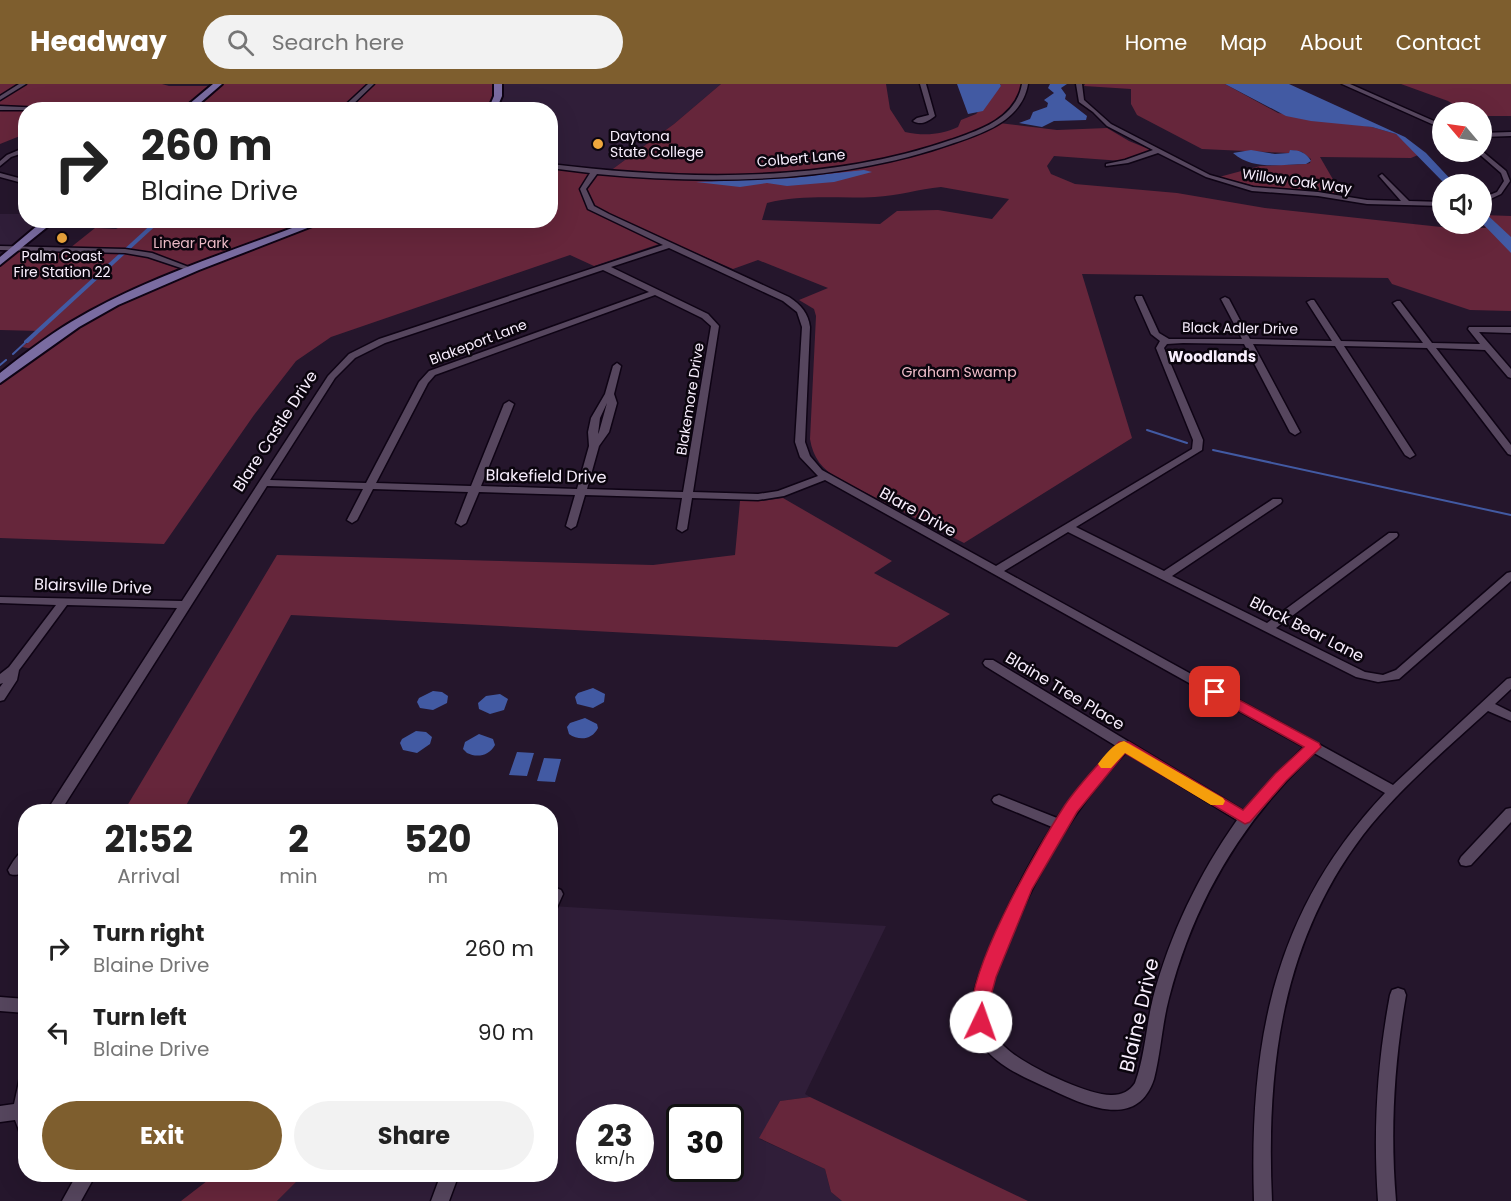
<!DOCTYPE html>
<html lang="en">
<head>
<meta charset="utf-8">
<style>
	:root { --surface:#fff; --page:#f2f2f2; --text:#222; --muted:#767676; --accent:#7e5e2e }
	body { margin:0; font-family:Poppins,sans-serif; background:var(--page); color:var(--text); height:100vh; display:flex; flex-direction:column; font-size:22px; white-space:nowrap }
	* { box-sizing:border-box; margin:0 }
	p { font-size:20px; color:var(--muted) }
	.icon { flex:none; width:33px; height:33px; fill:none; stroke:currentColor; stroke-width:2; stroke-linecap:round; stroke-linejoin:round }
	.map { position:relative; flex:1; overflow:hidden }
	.details { position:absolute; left:18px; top:720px; width:540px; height:378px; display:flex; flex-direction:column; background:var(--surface); border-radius:24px; box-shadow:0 6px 24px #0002 }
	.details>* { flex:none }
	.banner { position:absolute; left:18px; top:18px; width:540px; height:126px; border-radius:24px; box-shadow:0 6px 24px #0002; background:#fff; color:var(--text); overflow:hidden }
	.needle { width:39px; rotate:299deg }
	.fabs { position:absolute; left:1432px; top:18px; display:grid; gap:12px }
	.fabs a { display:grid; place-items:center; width:60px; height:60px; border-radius:50%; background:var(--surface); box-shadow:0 6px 24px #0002; font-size:30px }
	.speed { position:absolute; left:576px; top:1020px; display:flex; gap:12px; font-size:30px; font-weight:700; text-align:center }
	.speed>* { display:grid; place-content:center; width:78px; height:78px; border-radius:50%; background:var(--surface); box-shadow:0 6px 24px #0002; line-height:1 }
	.speed small { font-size:15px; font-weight:400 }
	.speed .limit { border:3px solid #111; border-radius:9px; background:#fff; color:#111 }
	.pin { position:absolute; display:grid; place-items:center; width:51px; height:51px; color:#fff; margin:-26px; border-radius:12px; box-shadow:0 3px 9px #0006 }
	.me { position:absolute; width:66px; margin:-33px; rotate:3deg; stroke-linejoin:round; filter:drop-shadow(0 0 4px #0008) }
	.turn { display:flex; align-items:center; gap:21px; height:126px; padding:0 24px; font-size:27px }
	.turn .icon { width:78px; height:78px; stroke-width:2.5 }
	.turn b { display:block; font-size:42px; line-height:51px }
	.eta { display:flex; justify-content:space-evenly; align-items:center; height:102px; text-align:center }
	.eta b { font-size:36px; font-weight:700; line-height:42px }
	.action { display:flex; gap:12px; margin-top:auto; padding:12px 24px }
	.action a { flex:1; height:69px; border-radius:36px; background:var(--accent); color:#fff; font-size:24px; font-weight:700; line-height:69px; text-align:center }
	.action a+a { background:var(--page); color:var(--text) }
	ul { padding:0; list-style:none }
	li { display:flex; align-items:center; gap:18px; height:84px; padding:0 24px }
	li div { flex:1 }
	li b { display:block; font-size:22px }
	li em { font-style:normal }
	header { display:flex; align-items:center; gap:36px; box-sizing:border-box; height:84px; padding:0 30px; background:var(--accent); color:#fff }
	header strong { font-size:28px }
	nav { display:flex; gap:33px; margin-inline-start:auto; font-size:21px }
	.search { width:420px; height:54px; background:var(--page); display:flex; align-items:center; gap:15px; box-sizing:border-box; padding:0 21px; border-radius:33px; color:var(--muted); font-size:22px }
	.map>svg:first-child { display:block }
	.built { fill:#301e39; fill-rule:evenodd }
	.green { fill:#66263b; fill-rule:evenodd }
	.water { fill:#425aa3 }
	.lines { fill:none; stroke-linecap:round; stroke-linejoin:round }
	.stream { stroke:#425aa3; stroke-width:2 }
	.canal { fill:#425aa3; fill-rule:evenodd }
	.minor-casing { stroke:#0e0314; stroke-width:3 }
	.major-casing { stroke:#0e0314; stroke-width:4 }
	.minor { fill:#56465e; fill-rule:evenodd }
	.major { fill:#7a6ca1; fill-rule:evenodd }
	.route { fill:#e11d48; stroke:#92132f; stroke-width:1.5 }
	.slow { fill:#f59e0b }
	.poi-dot { fill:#efa73d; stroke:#0b050e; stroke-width:2 }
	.labels { text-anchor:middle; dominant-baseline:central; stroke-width:5; stroke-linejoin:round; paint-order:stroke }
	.far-poi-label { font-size:14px; fill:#f8eefd; stroke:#0b050e; text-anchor:start }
	.far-street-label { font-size:14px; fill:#f8eefd; stroke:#0b050e }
	.far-park-label { font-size:14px; fill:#f0beca; stroke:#0b050e }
	.far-neighbourhood-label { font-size:15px; font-weight:bold; fill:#f8eefd; stroke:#0b050e }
	.street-label { font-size:16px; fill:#f8eefd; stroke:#0b050e }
	.near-street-label { font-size:20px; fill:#f8eefd; stroke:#0b050e }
</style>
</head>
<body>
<header>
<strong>Headway</strong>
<div class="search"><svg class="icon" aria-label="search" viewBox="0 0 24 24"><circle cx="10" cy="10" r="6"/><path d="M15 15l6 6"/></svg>Search here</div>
<nav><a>Home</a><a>Map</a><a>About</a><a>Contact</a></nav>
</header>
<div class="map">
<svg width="1511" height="1117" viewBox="0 0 1511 1117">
	<rect width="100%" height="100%" fill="#25162c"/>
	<!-- built -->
	<path class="built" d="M501,0H721L674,40L610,87L551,81L550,26H497L502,10Z
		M0,130H25L26,136L47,137L15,163H0Z
		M551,822L886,842L805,1010L810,1013L780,1017L760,1055L825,1085L831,1108L842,1117H277L303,1091L550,1090ZM590,1034H640V1084H590ZM680,1034H730V1084H680Z"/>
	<!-- green -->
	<path class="green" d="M0,0H162L169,2H212L184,25L26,26L25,50L0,60Z
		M221,0H495V11L489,22L357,19L350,26H188Z
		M721,0H886L890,25L905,48C924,52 941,51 958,43L961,36L976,30L1001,2L1000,0H1021C1020,33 977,48 951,57C841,93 724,94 610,87L674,40Z
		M1085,0H1225L1278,29L1372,43L1396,50L1418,71L1411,74L1320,73L1342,111L1314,107L1263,104L1219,93L1260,82L1306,80L1310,79L1311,75L1302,68L1291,66L1289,69L1202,65L1137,31L1131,20V5L1084,2Z
		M1401,0H1511V32H1482V28H1465L1448,17Z
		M999,39L1057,46L1107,44L1129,57L1151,66L1122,77L1054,72L1047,82L1051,90L1075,100L1177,109L1265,124L1441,143L1486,144L1482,139V131L1511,132V227L1470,226L1392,200L1388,194L1082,190L1132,354L964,459L839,395C822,385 813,374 810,355L816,232L814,225L799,216L828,204L758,176L733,185L668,157L594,182L570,171L331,253L296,277L254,331L164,460L0,454V300L39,265L74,241L190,187L330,137L550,136L551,83C584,86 617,90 650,92C674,94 699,91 723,91C817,89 914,82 999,39ZM941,103L1009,115L992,135L938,126L897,127L880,140L762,136L767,119C803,110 839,115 875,113C897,112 919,105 941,103Z
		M131,137H318L191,183L144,167L70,164L95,144L116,145Z
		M23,166C77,167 134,161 184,186L33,265L22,263L41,247L0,246V181L15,169Z
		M783,414L892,477L874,489L950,530L897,563L291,531L183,727H124L277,471L653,481L735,471L740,417H762Z
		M810,1013L1028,1117H842L831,1108L825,1085L759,1054L780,1017Z
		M216,1090H303V1091L277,1117H181Z"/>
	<!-- water -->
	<path class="water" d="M957,0H1000L1001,2L983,27L968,30Z
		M1050,0H1067L1061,4L1066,11L1065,15L1087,32L1086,36L1054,37L1042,43L1019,39L1030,35L1033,28L1047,23L1048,19L1044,16L1054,9L1048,4Z
		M1225,0H1289L1405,53L1426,69L1455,100H1445L1396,50L1372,43L1311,37L1286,32Z
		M1251,66L1275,70L1289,69L1290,66C1299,66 1307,69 1311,77L1306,80C1280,80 1254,87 1233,69Z
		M864,86L872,88L834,98L787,102L767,99L740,103L696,98L790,94Z
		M1482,126L1511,153V169L1482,139Z
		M593,604L605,610L604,618L593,624L577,620L575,613L578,609Z
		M433,607L442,608L448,612L447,619L433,626L420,624L417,618L419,614Z
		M500,610L508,615L504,626L490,630L479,625L478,619L486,612Z
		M585,634L597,640L598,644C592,656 579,657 569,650L567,643L570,639Z
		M416,647L426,648L432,653L430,660L417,669L403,666L400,659L402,655Z
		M479,650L493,655L495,661C489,672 477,674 467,669L463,665L465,658Z
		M517,668L534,669L527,692L509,691Z
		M544,674L561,675L555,698L537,697Z"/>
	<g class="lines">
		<!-- stream -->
		<path class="stream" d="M13,270L26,258
			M0,281L6,276
			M1147,346L1187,359
			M1213,366L1511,431"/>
		<!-- canal -->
		<path class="canal" d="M156,136H162L28,259H24V257Z"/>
		<defs>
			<path id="minor" d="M19,0H26L0,16V12Z
				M368,0H374L347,26H340Z
				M920,0H926L935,32C929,37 921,42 913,37L917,34L929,31Z
				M1022,0H1028C1022,36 984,49 954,59C841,99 714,101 597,90L586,105L594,122L609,130L789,213C801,221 808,229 810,243L805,358L810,372L822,386L996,482L1192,365L1193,356L1156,264L1160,257L1151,250L1135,214L1136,212H1142L1159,249L1169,255H1242L1221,215L1225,213L1229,215L1250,255L1332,257L1307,218L1311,216H1314L1341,257L1423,259L1393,219L1397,217H1400L1432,259L1480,260L1468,245L1469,243H1511V249L1479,248L1511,285V294L1508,293L1485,266L1436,264L1511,361V371L1508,370L1427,264L1344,262L1415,371L1410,374L1405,371L1335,262L1253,260L1300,348L1295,351L1290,348L1244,260L1183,259L1167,260L1164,264L1203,356L1202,366L1076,443L1164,487L1273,415H1281L1282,417L1281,419L1172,492L1267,539L1389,449H1397L1398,451L1397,453L1276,544L1365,588L1383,591L1396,586L1507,489L1511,488V497L1399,595L1378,598L1356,593L1068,448L1004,487L1393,701L1507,595L1511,594V605L1495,620L1511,628V637L1488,627C1445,666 1399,705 1363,751C1281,859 1266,986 1272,1117H1254C1249,959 1273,827 1385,709L1314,669C1242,737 1194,817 1169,914C1162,940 1161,968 1154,995C1137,1047 1084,1021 1050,1005C1017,990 974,973 972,931C971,908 981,886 990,865C1007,823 1027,782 1052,743L994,719L992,716L994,713L999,711L1057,734L1079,705L1116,662L985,582L983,579L985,576H993L1244,727L1283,684L1304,663L825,396L784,412L758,416L692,414L687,445L682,448L677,445L682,414L585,411L576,442L571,445L566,442L575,411L479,408L466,439L461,442L456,439L468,408L373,405L357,436L352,439L347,436L363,405L267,402L60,728H46L177,524L67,521L19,586L17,596L4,616L0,617V603L3,599L0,600V590L9,583L56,521L0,519V513L182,517L328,292L349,270L379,255L663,161L588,125L580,105L590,89L550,84V80C682,96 824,100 951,56C980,46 1016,34 1022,0ZM669,164L783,217L797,228L802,243L795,358L800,373L818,392L778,407L758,410L693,408L719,242L708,230L611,183ZM603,186L649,208L429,287L419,298L366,399L270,396L335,294L355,274L385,259ZM655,211L702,234L711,242L683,408L587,405L599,362L609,348L617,319L614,310L621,282L617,279L613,282L605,310L591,334L588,348L589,362L577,405L481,402L514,320L509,317L504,320L471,402L376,399L428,299L435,291ZM607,319L599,348L598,350L600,334ZM1126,668L1237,736C1199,790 1170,850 1153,914C1146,942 1145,972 1135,999C1130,1007 1122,1011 1112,1011C1088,1012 1022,980 1005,963C996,955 989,944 988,932C986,908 998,883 1007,862C1035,790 1073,725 1126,668Z
				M1076,0H1082L1084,16L1111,40L1210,91L1253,103L1318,108L1367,116L1401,117L1380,93L1379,92L1382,90L1409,117L1443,118V122L1367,120L1318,112L1252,107L1206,93L1158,69L1128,79L1106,82V80L1125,76L1153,66L1107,42L1093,28L1079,18Z
				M1342,0H1350L1443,41V45Z
				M0,22L44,24L47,26H0Z
				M1511,48V52L1482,53V49Z
				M26,63V68L11,73L0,82V77L7,71Z
				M1482,67L1506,87L1510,97L1501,110L1482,119V114L1497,108L1504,97L1501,89L1477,68Z
				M0,89L26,96V100L0,93Z
				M0,162L125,165L152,169L194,185L190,187L148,173L125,169L0,166Z
				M1511,724V738L1471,781L1466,782L1461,781L1459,777L1461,773L1506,725Z
				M26,766C26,777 26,795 10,790L8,786C12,779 18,768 26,766Z
				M556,804L561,806L563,810L555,828L550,830V806Z
				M1398,904L1404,906L1406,911C1394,980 1390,1047 1396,1117H1378C1373,1047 1377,980 1390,911L1392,906Z
				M0,913L26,915V929L0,927Z
				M26,991V1051L20,1049L15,1036L0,1038V1022L14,1020L20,993Z
				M77,1090H96L81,1117H62Z
				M441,1090H459L449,1117H431Z"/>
			<path id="major" d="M213,0H222L192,26H182Z
				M494,0H502V12L496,26H488L494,12Z
				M44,136H56L0,181V173Z
				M313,136H328L199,186L118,221L79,243L0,299V289C23,271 46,253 71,238C146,193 231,168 313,136Z"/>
		</defs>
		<!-- minor casing -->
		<use href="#minor" class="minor-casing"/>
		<!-- major casing -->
		<use href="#major" class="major-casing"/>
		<!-- minor -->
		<use href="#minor" class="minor"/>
		<!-- major -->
		<use href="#major" class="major"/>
	</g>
	<!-- route -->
	<path class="route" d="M1215,603L1319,659L1321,663L1286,697L1250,738L1245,740L1125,669L1077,728L1032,805L996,893L989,919L990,938L987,943L981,946L974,943C955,904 1041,758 1065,721C1080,699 1100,678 1119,658H1129L1243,726L1275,690L1304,663L1210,611L1207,608L1210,605Z"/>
	<!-- slow -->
	<path class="slow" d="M1124,657L1223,714L1225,717L1223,721H1211L1125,669L1111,684H1101L1098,680C1104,672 1114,659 1124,657Z"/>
	<!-- markers -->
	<g class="poi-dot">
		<circle cx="598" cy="60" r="6"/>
		<circle cx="62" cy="154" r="6"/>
	</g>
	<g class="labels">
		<!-- far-poi labels -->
		<g class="far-poi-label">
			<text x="610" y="52">Daytona<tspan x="610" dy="16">State College</tspan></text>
			<text x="62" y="172" text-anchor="middle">Palm Coast<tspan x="62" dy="16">Fire Station 22</tspan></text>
		</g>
		<!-- far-street labels -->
		<g class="far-street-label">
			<text transform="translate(801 74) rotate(-5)">Colbert Lane</text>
			<text transform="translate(1297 97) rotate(8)">Willow Oak Way</text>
			<text transform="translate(1240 244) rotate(1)">Black Adler Drive</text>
			<text transform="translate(478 258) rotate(-21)">Blakeport Lane</text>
			<text transform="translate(690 315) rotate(-81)">Blakemore Drive</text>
		</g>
		<!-- far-park labels -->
		<g class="far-park-label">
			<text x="191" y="159">Linear Park</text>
			<text x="959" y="288">Graham Swamp</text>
		</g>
		<!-- far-neighbourhood labels -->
		<g class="far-neighbourhood-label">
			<text x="1212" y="272">Woodlands</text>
		</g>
		<!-- street labels -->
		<g class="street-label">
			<text transform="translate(275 347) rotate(-57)">Blare Castle Drive</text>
			<text transform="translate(546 392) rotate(1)">Blakefield Drive</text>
			<text transform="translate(918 428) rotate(29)">Blare Drive</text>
			<text transform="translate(93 502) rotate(2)">Blairsville Drive</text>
			<text transform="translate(1307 545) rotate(27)">Black Bear Lane</text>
			<text transform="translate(1065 607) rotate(31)">Blaine Tree Place</text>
		</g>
		<!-- near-street labels -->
		<g class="near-street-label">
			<text transform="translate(1139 931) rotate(-77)">Blaine Drive</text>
		</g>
	</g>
</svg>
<div class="fabs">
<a><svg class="needle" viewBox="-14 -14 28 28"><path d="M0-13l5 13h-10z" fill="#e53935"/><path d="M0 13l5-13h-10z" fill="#767676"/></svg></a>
<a><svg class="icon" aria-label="sound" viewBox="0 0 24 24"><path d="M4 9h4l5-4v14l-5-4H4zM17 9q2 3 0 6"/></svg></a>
</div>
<div class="speed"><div>23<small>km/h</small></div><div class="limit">30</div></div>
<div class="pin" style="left:1215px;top:608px;background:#d93025"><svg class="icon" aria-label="arrive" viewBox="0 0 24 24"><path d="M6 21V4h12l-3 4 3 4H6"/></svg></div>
<svg class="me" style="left:981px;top:938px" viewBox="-20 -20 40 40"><circle r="19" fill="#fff"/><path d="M0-13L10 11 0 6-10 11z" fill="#e11d48"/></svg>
<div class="banner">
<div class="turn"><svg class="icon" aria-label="right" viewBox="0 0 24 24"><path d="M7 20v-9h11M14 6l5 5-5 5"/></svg><div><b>260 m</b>Blaine Drive</div></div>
</div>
<section class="details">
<div class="eta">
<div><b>21:52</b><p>Arrival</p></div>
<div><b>2</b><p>min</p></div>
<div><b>520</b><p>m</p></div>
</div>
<ul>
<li><svg class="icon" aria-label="right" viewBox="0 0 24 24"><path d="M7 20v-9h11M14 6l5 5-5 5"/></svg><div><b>Turn right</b><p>Blaine Drive</p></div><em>260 m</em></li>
<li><svg class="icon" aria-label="left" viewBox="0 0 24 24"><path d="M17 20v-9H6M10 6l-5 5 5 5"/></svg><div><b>Turn left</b><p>Blaine Drive</p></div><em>90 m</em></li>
</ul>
<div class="action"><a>Exit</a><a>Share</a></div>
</section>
</div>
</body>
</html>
